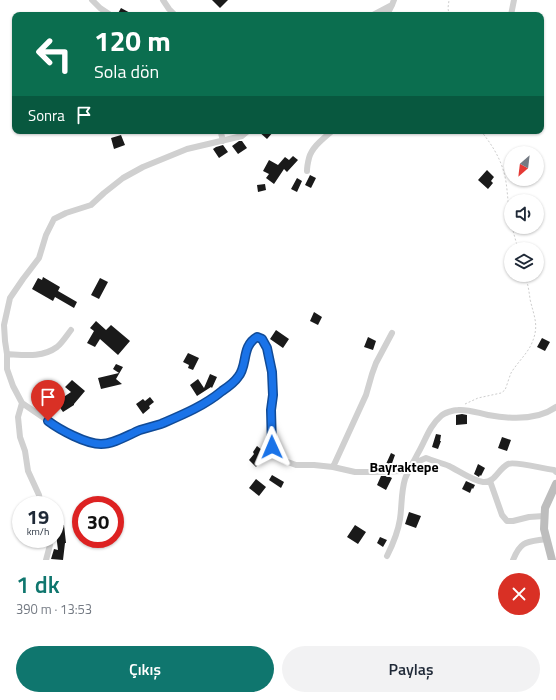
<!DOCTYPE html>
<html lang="tr">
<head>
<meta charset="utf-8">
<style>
	:root { --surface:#fff; --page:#f2f2f3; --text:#1f2937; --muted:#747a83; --accent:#0f766e }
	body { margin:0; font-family:"Titillium Web",sans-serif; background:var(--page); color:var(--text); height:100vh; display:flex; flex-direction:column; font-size:15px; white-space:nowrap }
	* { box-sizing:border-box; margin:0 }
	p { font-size:13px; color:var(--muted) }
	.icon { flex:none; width:22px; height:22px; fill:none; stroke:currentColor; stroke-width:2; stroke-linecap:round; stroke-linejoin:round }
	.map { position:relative; height:560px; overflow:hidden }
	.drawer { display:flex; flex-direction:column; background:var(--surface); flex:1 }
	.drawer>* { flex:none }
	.banner { position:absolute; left:12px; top:12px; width:532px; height:122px; border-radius:8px; box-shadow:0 1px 3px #0004; background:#0b6e4f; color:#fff; overflow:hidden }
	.needle { width:26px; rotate:208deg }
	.controls { position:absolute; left:504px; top:146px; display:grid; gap:8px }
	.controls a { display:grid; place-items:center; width:40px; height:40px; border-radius:50%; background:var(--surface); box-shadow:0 1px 3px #0004; font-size:20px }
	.speed { position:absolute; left:12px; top:496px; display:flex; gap:8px; font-size:20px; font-weight:700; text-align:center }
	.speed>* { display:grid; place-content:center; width:52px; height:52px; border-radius:50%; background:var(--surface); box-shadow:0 1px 3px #0004; line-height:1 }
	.speed small { font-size:10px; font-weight:400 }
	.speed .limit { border:6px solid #d22; background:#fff; color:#111 }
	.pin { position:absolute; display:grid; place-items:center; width:34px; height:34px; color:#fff; margin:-41px -17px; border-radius:50% 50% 50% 0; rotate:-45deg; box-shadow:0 0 4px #0007 }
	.pin .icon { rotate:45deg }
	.me { position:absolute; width:44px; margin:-22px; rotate:359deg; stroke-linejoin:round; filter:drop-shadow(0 0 3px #0008) }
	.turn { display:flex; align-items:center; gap:14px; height:84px; padding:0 16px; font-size:18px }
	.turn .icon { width:52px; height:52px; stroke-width:2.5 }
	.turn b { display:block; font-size:28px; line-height:34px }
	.then { display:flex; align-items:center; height:38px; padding:0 16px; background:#0003; gap:8px; font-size:15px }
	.round { display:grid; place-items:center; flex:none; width:42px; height:42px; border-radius:21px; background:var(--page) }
	.headline { display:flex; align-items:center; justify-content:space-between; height:68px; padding:0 16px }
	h1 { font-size:24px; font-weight:600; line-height:30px; color:var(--accent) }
	.primary-button { display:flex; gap:8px; margin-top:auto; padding:8px 16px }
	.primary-button a { flex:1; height:46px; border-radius:24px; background:var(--accent); color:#fff; font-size:16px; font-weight:600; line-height:46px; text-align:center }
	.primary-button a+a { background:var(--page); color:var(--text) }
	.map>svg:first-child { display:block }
	.building { fill:#1a1a1a }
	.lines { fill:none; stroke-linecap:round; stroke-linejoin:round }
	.path { stroke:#cdcdcd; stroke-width:1; stroke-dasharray:2 2; stroke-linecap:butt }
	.street { stroke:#d0d0d0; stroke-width:6 }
	.secondary { stroke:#bdbdbd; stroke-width:8 }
	.route-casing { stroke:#114b97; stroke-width:10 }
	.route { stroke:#1a73e8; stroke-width:7 }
	.labels { text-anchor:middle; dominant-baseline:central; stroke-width:4; stroke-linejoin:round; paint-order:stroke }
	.quarter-label { font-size:14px; font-weight:bold; fill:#000; stroke:#fff }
</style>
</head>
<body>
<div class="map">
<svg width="556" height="560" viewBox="0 0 556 560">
	<rect width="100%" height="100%" fill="#fff"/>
	<!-- building -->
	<path class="building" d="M212,0H228L220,8Z
		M121,8L134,15H117Z
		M258,131H274L267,139Z
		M121,135L125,145L114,149L111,138Z
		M239,141H242L247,148L238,154L232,146Z
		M223,145L228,152L219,158L213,149L216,147Z
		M293,156L298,160L287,172L284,169L274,184L266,178L269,174L263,171L269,160L278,165L285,157L289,160Z
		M487,170L494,177L491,181L493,183L488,189L478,180Z
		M310,175L316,178L311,188L305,185Z
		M297,178L302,181L297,192L291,189Z
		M265,184L266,190L258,192L257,185Z
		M43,277L60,287L58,291L77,302L74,308L55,297L53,301L32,289L38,278L42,280Z
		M100,278L108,282L99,299L91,295Z
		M314,312L322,317L318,325L310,321Z
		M96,321L106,330L111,325L130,341L118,355L100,339L95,347L87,343L94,331L90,328Z
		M276,330L289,339L283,348L270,339Z
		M368,337L376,341L373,350L364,347Z
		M542,338L550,342L545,351L537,347Z
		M188,353L199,358L193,370L188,368L189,365L183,362Z
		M116,364L123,367L116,379L122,384L101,389L98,378L119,373L113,369Z
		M210,374L217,377L212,388L211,387L197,396L190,385L198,379L204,388Z
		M72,380L85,391L74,404V405L63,412L56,402L71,392L65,387Z
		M150,397L154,402L149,406L150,408L143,414L136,404L143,399L145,401Z
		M462,414L467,415V424L456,425V415Z
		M436,434L441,435L440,441H441L438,449L432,447Z
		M502,437L511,440L507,451L498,448Z
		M257,446L267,454L256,467L249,460L254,454L253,452Z
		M391,453L395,455L391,466L386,464Z
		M478,464L485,468L481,476L480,475L479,477L474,474Z
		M272,475L284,482L281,488L269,480Z
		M381,476H388L392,478L386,490L377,485Z
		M256,479L266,487L259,496L249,488Z
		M466,481L475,485L473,489L472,488L470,493L462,489Z
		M409,512L421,516L416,528L405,524Z
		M64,525L66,543H65L63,560L51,559L54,549L58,550L55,526Z
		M355,525L366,532L358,544L347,537Z
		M380,537L387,540L383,547L377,543Z"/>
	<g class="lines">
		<!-- path -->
		<path class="path" d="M449,15L448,8L449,0
			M481,131C493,146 503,162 506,182C508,195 508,209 511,223
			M512,227L518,249
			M465,404L478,398L501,393L505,390C507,385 509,378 511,373C517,363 526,355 531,345C540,326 534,317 530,299C529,291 528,284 525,275"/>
		<!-- street -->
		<path class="street" d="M92,0L100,8L109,14
			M163,0L169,9L175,15
			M373,15L392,5
			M387,15L392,5L394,0
			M511,15L514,0
			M159,131H168
			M219,131L221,133L223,141
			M307,171C307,167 308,162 309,158C312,147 323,139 332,131
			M7,354C24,355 42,358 57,347C62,343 67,335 71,330
			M22,403L41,416L56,426L88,442L101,444L115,442L194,409L211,400L229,386L239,377L242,369L246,350L252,340L257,337L262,339L267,348L272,372L273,395L271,410L272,447L277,455L285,461L296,465H314L333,467L355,472H374L402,471L410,468L417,462L426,458C433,461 442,463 449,466C459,471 473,481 483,482C495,483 498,469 508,464C515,461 544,469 554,470L556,472
			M333,467L366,395L372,374L376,363L392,333
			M490,481L502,515L507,521H513L529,517L544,516
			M41,505L39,495L28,471L25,451L20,437L18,417L22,403L13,386L7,369V354L5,341L4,325L10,298L23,279L39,258L46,235L54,219L66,213L91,205L104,193L123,178L143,167L187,149L242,136L248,131
			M387,556C393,544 398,532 400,519C402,506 401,492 405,479C408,471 413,463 417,455C425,442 429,426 441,416C444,413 453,410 458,410C468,409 478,413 488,415C510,419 537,421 556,407
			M46,560L50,545L49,539
			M513,560C521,540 527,542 546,539"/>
		<!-- secondary -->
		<path class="secondary" d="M552,560L544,529L545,508L556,484"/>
	</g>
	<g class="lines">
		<defs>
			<path id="route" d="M48,421C60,430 86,444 101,444C114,444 128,435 140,430C147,428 154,426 161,424C182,415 204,406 222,391C228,387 234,383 238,377C248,366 241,346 257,337L262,339L267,348L272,372L273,395L271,410L272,447"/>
		</defs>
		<!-- route casing -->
		<use href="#route" class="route-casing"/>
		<!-- route -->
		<use href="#route" class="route"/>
	</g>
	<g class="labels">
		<!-- quarter labels -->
		<g class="quarter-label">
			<text x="404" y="466">Bayraktepe</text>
		</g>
	</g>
</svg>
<div class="controls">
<a><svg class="needle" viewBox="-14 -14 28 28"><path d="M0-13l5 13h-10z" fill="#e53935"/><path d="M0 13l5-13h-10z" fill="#747a83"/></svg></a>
<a><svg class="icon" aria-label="sound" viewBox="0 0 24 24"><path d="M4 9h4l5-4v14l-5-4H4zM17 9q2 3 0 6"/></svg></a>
<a><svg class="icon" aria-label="layers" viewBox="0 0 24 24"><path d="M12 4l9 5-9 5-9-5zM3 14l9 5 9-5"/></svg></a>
</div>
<div class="speed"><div>19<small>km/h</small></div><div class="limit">30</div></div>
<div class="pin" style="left:48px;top:421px;background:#d93025"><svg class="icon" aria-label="arrive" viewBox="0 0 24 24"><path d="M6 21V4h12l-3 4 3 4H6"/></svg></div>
<svg class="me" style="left:272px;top:447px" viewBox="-20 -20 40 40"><path d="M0-17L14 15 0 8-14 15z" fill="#1a73e8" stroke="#fff" stroke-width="4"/></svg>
<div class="banner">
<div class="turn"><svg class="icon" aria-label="left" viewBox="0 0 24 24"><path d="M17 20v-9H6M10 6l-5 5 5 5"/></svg><div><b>120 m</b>Sola dön</div></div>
<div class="then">Sonra<svg class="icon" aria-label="arrive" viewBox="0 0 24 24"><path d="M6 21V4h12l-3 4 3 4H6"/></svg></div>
</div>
</div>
<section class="drawer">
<div class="headline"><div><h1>1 dk</h1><p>390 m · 13:53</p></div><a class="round" style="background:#d93025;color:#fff"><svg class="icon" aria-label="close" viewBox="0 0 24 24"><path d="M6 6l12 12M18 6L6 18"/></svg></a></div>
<div class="primary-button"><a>Çıkış</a><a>Paylaş</a></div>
</section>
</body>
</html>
